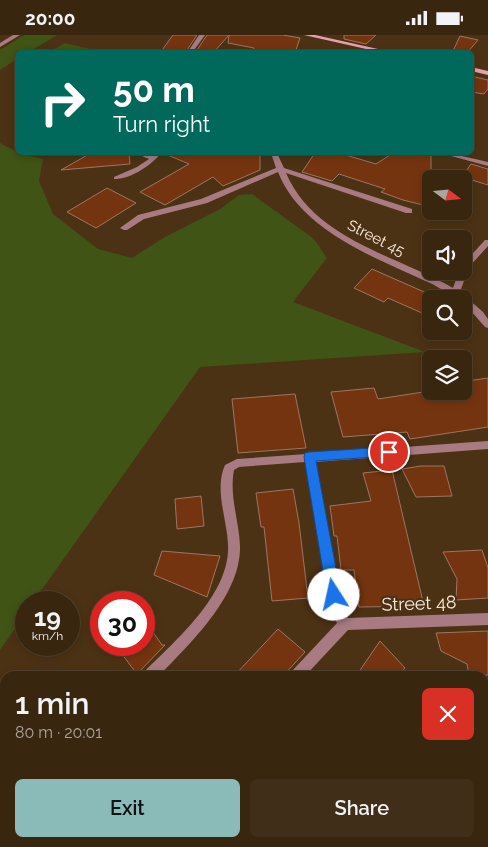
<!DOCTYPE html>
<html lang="en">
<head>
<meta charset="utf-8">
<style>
	:root { --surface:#39260f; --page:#402e18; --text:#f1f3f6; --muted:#aba59e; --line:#53432f; --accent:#8bbbb9 }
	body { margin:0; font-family:Raleway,sans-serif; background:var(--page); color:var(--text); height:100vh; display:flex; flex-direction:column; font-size:19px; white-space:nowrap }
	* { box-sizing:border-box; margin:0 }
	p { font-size:16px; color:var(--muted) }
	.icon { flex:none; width:28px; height:28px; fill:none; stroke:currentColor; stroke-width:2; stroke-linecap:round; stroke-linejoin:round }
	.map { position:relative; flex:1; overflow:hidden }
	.details { position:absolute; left:0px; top:636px; width:489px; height:176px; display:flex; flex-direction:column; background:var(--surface); border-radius:15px 15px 0 0; box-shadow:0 2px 8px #0003,0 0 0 1px var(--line) }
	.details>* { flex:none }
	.banner { position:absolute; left:15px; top:15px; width:459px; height:105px; border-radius:8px; box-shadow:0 2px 8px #0003,0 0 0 1px var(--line); background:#00695c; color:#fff; overflow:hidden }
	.needle { width:32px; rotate:106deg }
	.controls { position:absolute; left:422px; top:135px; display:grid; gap:10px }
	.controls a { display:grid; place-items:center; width:50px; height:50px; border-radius:8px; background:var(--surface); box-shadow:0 2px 8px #0003,0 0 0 1px var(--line); font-size:25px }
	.speed { position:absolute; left:15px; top:556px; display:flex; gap:10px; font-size:25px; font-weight:700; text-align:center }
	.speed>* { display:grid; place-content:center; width:65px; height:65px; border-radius:50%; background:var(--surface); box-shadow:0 2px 8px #0003,0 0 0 1px var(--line); line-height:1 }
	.speed small { font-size:12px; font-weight:400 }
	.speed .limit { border:8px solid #d22; background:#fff; color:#111 }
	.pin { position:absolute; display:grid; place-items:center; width:42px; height:42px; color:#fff; margin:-21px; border:2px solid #fff; border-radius:50%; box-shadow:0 1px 5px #0007 }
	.me { position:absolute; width:55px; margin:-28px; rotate:350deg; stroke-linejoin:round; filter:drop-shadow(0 0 4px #0008) }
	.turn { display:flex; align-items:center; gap:18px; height:105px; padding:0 15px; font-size:22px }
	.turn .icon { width:65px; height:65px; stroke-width:2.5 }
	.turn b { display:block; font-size:35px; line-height:42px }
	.round { display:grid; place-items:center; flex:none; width:52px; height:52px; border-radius:8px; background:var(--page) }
	.headline { display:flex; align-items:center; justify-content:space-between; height:85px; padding:0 15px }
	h1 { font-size:30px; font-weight:600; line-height:38px }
	.primary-button { display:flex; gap:10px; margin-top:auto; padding:10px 15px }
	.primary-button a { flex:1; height:58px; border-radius:8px; background:var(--accent); color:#111; font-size:20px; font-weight:600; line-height:58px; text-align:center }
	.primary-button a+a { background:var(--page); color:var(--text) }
	.status { display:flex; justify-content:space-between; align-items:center; height:35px; padding:0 25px; background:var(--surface); direction:ltr }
	.status svg { height:14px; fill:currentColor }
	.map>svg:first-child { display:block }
	.green { fill:#3f5415 }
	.building { fill:#753410; stroke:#9d7563 }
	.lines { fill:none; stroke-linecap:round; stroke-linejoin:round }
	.street { fill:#a87b83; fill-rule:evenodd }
	.secondary { fill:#e7a0ae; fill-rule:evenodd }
	.route { fill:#1a73e8; stroke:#114b97 }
	.labels { text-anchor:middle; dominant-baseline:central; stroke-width:4.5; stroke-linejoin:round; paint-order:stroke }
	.far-street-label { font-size:15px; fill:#fcebdb; stroke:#4c3214 }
	.street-label { font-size:18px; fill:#fcebdb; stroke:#4c3214 }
</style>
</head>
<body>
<div class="status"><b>20:00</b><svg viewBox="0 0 49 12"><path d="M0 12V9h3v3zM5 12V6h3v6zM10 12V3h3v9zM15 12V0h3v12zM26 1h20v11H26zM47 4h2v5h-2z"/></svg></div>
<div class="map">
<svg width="488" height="812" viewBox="0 0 488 812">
	<rect width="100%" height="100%" fill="#4c3214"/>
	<!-- green -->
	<path class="green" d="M24,0H57L29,17L18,18L17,24L0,35V15Z
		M65,8L103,17H49Z
		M0,108L21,119L43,124L39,146L53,179L98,214L132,223L165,202L220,174L239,160L252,159L314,204L327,223L293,267L425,317L200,332L33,567L26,568V578L0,615Z
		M5,690V808H51V812H0V696Z"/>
	<!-- building -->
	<path class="building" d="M173,0H197L185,18H160Z
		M207,0H229L213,18H195Z
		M229,0H283L300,3L295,18H251L254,13L228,8Z
		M344,0H376L366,9L344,4Z
		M460,1L478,5L467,18H452Z
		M471,41L488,45V54L484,59L471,57Z
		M91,118H129L130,129L61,135Z
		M163,118H260V135L223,151L213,142L165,170L140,157L189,129Z
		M315,118H339L376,129L393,118H431V172L403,165L381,157L385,154L339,139L332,146L302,137Z
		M471,129L488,134V150L462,142Z
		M107,153L136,168L96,193L67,177Z
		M372,234L431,260V282L388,263L384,267L354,253Z
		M488,343V392L410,404L407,397L343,402L331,357L374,353L378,364L430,356H472L467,346Z
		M295,359L306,413L238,418L232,364Z
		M421,431H444L452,461L416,462L402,434Z
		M392,435L424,571L359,572L354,535H341L337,501H334L330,471L371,466L363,438Z
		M293,454L299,488L308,563L272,566L264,492H261L256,458Z
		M201,461L204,491L177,494L175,464Z
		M482,515L488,533V563L456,565L457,544L443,517Z
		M162,516L220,521L207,562L154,540Z
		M144,584L162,610H165L137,639L115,610H144Z
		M278,594L305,617L283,641H234Z
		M488,596V640L469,641L467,629L441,616L436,598Z
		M380,606L405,633L398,641H356Z"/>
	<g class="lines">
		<!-- street -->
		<path class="street" d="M13,0H20L0,12V8Z
			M199,0H205L192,18H187Z
			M135,118H143L152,121L155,118H161C153,129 130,145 114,144V142L137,132L149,124Z
			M271,118H277L284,133L412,174V178H406L286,138C315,205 396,220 453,253L459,236H464V228L485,205H488V211L469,232L460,257L483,277L488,284V293L485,292L464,268V264C455,264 439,252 430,248C376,223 301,196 278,137L207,168L144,184L127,195H124L120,193L138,180L201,164L276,133Z
			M440,118H449L488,127V131Z
			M488,406V414L315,427L343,576L348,583L488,578V590L348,595L305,641H291L292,636L337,588L331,578L305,427L239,432L234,435C229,461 239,485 240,511C241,561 190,608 159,641H144L145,636C177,604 231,558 228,509C227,484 214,454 225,430L237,424Z
			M488,702V718L484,720V704Z
			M364,808H382L381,812H363Z"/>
		<!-- secondary -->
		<path class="secondary" d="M304,0H315L396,18H384Z
			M471,32L488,36V40L471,36Z"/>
	</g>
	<!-- route -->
	<path class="route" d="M389,412L395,417L389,421L316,426L341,560L339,564L334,566L329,564L327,560L304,422L305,418L309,417Z"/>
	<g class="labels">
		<!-- far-street labels -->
		<g class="far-street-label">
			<text transform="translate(376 203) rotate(27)">Street 45</text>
		</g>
		<!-- street labels -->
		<g class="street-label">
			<text transform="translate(419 568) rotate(-2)">Street 48</text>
		</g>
	</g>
</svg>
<div class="controls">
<a><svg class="needle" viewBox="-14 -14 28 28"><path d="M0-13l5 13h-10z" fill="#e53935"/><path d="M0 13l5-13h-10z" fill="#aba59e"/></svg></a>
<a><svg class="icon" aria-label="sound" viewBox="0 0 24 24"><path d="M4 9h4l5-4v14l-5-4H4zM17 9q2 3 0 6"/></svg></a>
<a><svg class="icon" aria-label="search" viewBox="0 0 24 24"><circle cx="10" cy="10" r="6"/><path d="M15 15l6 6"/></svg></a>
<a><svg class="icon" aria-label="layers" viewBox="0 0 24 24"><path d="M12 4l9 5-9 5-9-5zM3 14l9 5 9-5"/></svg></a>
</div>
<div class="speed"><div>19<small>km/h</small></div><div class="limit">30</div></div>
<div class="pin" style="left:389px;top:417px;background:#d93025"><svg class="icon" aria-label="arrive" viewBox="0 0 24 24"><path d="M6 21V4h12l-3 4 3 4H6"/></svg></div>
<svg class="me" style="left:334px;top:560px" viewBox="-20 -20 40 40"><circle r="19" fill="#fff"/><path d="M0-13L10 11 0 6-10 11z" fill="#1a73e8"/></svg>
<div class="banner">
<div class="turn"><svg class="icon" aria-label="right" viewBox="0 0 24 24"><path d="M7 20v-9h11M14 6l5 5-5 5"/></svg><div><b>50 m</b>Turn right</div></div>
</div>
<section class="details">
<div class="headline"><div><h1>1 min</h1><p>80 m · 20:01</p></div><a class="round" style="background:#d93025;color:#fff"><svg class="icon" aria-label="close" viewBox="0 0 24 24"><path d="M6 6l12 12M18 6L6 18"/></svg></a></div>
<div class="primary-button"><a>Exit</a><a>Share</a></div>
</section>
</div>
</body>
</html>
